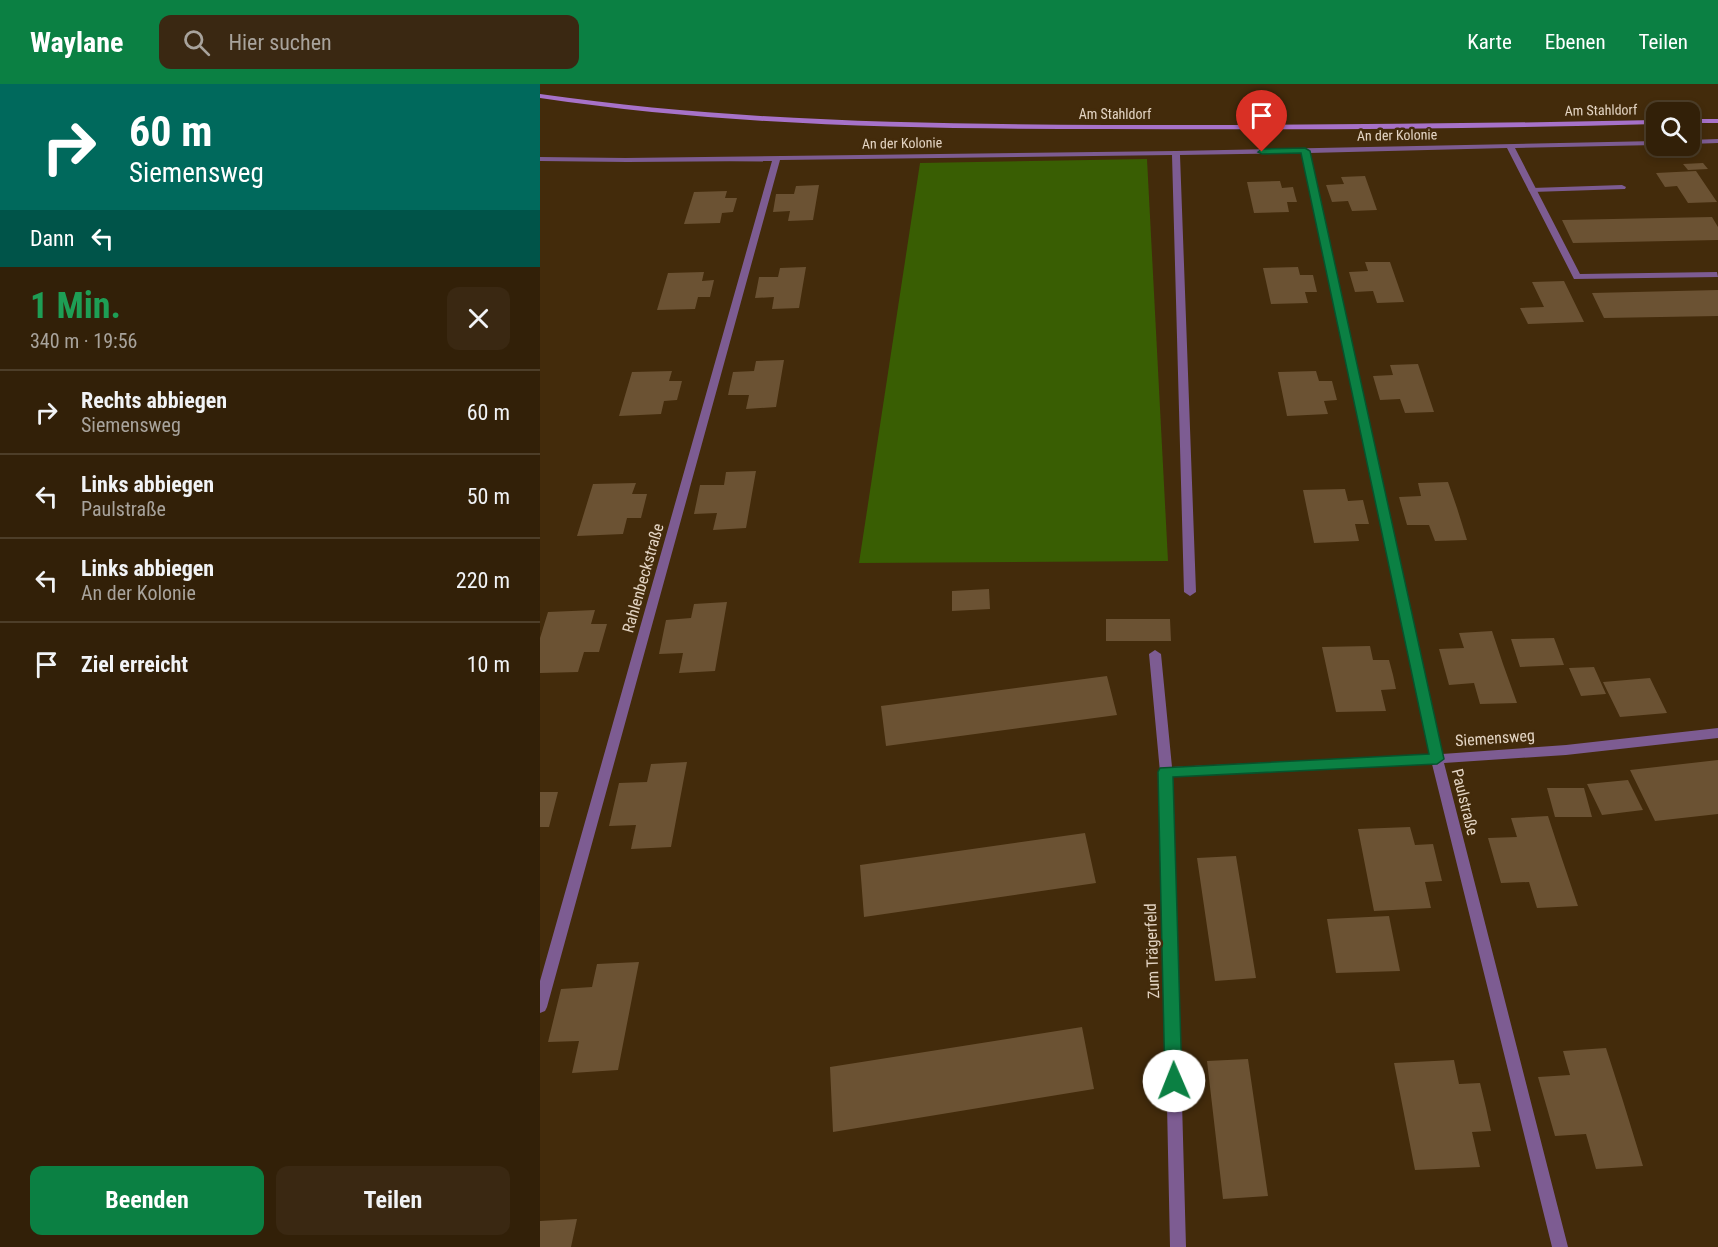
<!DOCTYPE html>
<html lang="de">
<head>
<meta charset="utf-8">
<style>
	:root { --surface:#322008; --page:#3a2812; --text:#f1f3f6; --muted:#a8a39c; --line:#4d3e29; --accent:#0b8043 }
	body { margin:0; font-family:"Roboto Condensed",sans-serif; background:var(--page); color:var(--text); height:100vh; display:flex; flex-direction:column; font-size:22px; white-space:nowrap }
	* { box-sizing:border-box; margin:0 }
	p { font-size:20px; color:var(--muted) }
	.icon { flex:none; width:33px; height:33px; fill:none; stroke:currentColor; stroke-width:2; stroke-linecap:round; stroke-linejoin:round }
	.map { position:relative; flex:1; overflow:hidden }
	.panel { display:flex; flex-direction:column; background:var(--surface); width:540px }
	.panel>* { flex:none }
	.top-card { background:#00695c; color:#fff; overflow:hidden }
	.fabs { position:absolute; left:1106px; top:18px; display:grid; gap:12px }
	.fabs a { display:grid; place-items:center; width:54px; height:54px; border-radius:12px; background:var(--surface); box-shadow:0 3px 9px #0003,0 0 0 2px var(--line); font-size:30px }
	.pin { position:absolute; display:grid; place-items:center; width:51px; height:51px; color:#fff; margin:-62px -26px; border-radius:50% 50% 50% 0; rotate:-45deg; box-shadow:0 0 6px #0007 }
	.pin .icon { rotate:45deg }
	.me { position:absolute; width:66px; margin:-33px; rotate:359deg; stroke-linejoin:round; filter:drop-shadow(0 0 4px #0008) }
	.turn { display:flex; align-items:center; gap:21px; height:126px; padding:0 30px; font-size:27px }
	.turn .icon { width:78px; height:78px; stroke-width:2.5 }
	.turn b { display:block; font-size:42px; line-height:51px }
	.then { display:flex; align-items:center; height:57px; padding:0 30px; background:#0003; gap:12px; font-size:22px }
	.round { display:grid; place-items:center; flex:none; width:63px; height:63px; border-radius:12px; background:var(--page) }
	.overview { display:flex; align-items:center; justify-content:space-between; height:102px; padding:0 30px }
	h1 { font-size:36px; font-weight:700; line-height:45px; color:#1e9e55 }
	.button { display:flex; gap:12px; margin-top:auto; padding:12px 30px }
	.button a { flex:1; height:69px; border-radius:12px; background:var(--accent); color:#fff; font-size:24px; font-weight:700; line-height:69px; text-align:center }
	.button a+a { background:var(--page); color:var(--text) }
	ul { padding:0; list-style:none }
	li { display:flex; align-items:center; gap:18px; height:84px; padding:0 30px; border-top:2px solid var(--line) }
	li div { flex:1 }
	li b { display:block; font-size:22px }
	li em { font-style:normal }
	header { display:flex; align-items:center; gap:36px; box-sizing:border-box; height:84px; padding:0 30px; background:var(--accent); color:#fff }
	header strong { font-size:28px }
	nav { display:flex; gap:33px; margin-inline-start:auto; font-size:21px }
	.search { width:420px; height:54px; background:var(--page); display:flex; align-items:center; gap:15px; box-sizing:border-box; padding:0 21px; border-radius:12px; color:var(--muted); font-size:22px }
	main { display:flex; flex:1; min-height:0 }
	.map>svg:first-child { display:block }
	.green { fill:#395e03 }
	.building { fill:#6b5233 }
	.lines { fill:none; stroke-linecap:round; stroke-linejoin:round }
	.service { fill:#7d5c92; fill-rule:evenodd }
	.minor { fill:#7d5c92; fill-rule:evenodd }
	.secondary { fill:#a772c9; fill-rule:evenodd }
	.route { fill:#0b8043; stroke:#07532c; stroke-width:1.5 }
	.labels { text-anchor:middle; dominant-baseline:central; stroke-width:5; stroke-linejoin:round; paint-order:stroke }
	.far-street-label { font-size:14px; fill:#e3d4c3; stroke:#432b0b }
	.street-label { font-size:16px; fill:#e3d4c3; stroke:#432b0b }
</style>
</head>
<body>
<header>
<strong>Waylane</strong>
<div class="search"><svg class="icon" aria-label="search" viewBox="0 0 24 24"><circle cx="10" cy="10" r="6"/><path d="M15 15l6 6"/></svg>Hier suchen</div>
<nav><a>Karte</a><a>Ebenen</a><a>Teilen</a></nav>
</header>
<main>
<section class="panel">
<div class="top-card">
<div class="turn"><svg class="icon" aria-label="right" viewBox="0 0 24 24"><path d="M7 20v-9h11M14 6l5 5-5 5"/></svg><div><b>60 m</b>Siemensweg</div></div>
<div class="then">Dann<svg class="icon" aria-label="left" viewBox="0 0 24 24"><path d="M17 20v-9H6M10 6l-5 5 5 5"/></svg></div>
</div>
<div class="overview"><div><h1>1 Min.</h1><p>340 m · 19:56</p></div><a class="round"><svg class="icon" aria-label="close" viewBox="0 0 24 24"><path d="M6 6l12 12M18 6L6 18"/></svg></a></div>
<ul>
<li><svg class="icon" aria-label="right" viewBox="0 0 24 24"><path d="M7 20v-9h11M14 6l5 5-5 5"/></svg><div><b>Rechts abbiegen</b><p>Siemensweg</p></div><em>60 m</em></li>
<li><svg class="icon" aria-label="left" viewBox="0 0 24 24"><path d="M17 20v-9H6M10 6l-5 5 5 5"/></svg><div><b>Links abbiegen</b><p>Paulstraße</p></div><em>50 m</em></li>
<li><svg class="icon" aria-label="left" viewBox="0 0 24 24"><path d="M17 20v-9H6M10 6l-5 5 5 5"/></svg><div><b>Links abbiegen</b><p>An der Kolonie</p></div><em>220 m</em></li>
<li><svg class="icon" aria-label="arrive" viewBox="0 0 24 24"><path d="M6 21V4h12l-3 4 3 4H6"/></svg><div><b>Ziel erreicht</b></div><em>10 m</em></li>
</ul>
<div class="button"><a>Beenden</a><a>Teilen</a></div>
</section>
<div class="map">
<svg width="1178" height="1163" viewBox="0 0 1178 1163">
	<rect width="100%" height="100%" fill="#432b0b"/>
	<!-- green -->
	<path class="green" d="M607,75L628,477L319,479L380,79Z"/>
	<!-- building -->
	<path class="building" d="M1163,79L1168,85L1148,86L1143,80Z
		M1156,87L1177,118L1148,119L1137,102L1125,103L1116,89Z
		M825,92L837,126L812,127L808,117L792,118L786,101L804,100L801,93Z
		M740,97L742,104L753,103L755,111L757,118H747L749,128L714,129L707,98Z
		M279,101L273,136L248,137L250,127L233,128L236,110H254L256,102Z
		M187,107L185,114H197L193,128L182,129L180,139L144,140L154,108Z
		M1172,133L1178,143V156L1033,159L1022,136Z
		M825,178H850L864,218L837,219L833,207L815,208L809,188L828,187Z
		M266,183L259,224L232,225L234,213L215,214L219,193H238L240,184Z
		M758,183L760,191H773L777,208H765L768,219L731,220L723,184Z
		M164,188L162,197L174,196L170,213H158L155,225L117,226L128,189Z
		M1024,197L1044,238L988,240L980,224L1004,223L992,198Z
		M1178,206V232L1064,234L1052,209Z
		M244,276L236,323L206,325L209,311H188L193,288L214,287L216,277Z
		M878,280L894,328L865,329L860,315L840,316L833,292L853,291L850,281Z
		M132,287L129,297H142L137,316L124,317L121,330L79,332L92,288Z
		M776,287L779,297H792L797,316L784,317L788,330L747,332L738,288Z
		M216,387L206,444L173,446L177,429L154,430L160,401H184L186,388Z
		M908,398L917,424L927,456L895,457L889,441H867L859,413L881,412L878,399Z
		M96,399L92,410H107L101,434H87L83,450L37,452L53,400Z
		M805,405L808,417L823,416L829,440H815L819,457L774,459L763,406Z
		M449,505L450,525L412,527V507Z
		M187,518L175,587L139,589L143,569L119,570L126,536L151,534L154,520Z
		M55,526L51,540H67L59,568H44L38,588L0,589V554L8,528Z
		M566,535H630L631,557H566Z
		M952,547L963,580L977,619L940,620L934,599L909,601L899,565L924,564L919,549Z
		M1014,554L1024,581L980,583L971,555Z
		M830,562L833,576H849L853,591L856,605L841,606L846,627L796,628L782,563Z
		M1054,583L1066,610L1041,612L1029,584Z
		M567,592L577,631L346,662L341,622Z
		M1110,594L1127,629L1080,633L1063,598Z
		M1178,676V730L1115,737L1090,686Z
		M147,678L131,763L91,765L96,741L69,742L79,699L107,698L111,680Z
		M1088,696L1103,726L1062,731L1047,700Z
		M1007,704H1044L1052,733H1015Z
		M0,708H18L9,743H0Z
		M1008,732L1021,772L1038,822L997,824L989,798L961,799L948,754L977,753L971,734Z
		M870,743L875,761L893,760L902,797L885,798L891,824L834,827L818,745Z
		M545,749L556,799L324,833L320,781Z
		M696,772L716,894L675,897L657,774Z
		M849,832L860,887L796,889L787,835Z
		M99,878L78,986L32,989L39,957L8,958L21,905L52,903L57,880Z
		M542,943L554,1005L293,1048L290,983Z
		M1066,964L1083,1017L1103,1082L1056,1085L1046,1050L1015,1052L998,993L1030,991L1023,967Z
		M708,975L728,1112L683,1115L667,977Z
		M914,976L919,1000L940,999L946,1024L951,1047L932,1048L940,1083L875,1086L854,979Z
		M37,1135L31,1163H0V1137Z"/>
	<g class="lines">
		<!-- service -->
		<path class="service" d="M0,73L87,74L91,76L87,78L0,77Z
			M1082,101L1086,103L1085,105L992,108L988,106L992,104Z"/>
		<!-- minor -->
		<path class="minor" d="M1178,55V59L1149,60V56Z
			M1116,57V61L975,64L1040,190L1177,188L1178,193L1034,195L967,64L769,69L902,670L1026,661L1178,644V654L1026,671L904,679L1028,1163H1012L892,680L633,692L646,1163H630L620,688L609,570L615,566L621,570L632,683L890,671L761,69L640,71L656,508L650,512L644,508L632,71L240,76L7,923L5,927L0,929V897L232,77L87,78H84V74L636,67Z"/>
		<!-- secondary -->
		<path class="secondary" d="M0,10C188,37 376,40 566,41C749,41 933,40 1116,36V40C933,45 749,46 566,45C376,45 188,42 0,14Z
			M1149,35H1178V39H1149Z"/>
	</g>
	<!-- route -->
	<path class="route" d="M765,64L770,67L904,675L897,680L633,693L642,997L640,1002L634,1004L628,1002L625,997L618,688L620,684L889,670L761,69L722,70L718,68L722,65Z"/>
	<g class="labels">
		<!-- far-street labels -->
		<g class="far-street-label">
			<text transform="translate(1061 26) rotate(-1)">Am Stahldorf</text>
			<text x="575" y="30">Am Stahldorf</text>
			<text transform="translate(857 51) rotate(-1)">An der Kolonie</text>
			<text transform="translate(362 59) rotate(-1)">An der Kolonie</text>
		</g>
		<!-- street labels -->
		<g class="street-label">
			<text transform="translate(103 494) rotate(-74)">Rahlenbeckstraße</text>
			<text transform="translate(955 654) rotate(-4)">Siemensweg</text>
			<text transform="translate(925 718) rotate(76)">Paulstraße</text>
			<text transform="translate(612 867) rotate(-92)">Zum Trägerfeld</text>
		</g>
	</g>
</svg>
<div class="fabs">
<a><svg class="icon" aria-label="search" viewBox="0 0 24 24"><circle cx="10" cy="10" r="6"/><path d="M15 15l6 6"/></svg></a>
</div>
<div class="pin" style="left:722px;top:68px;background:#d93025"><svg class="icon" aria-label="arrive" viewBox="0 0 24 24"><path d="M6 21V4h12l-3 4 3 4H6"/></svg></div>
<svg class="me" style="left:634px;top:997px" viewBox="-20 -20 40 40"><circle r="19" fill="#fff"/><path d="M0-13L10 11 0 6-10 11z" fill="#0b8043"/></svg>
</div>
</main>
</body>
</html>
